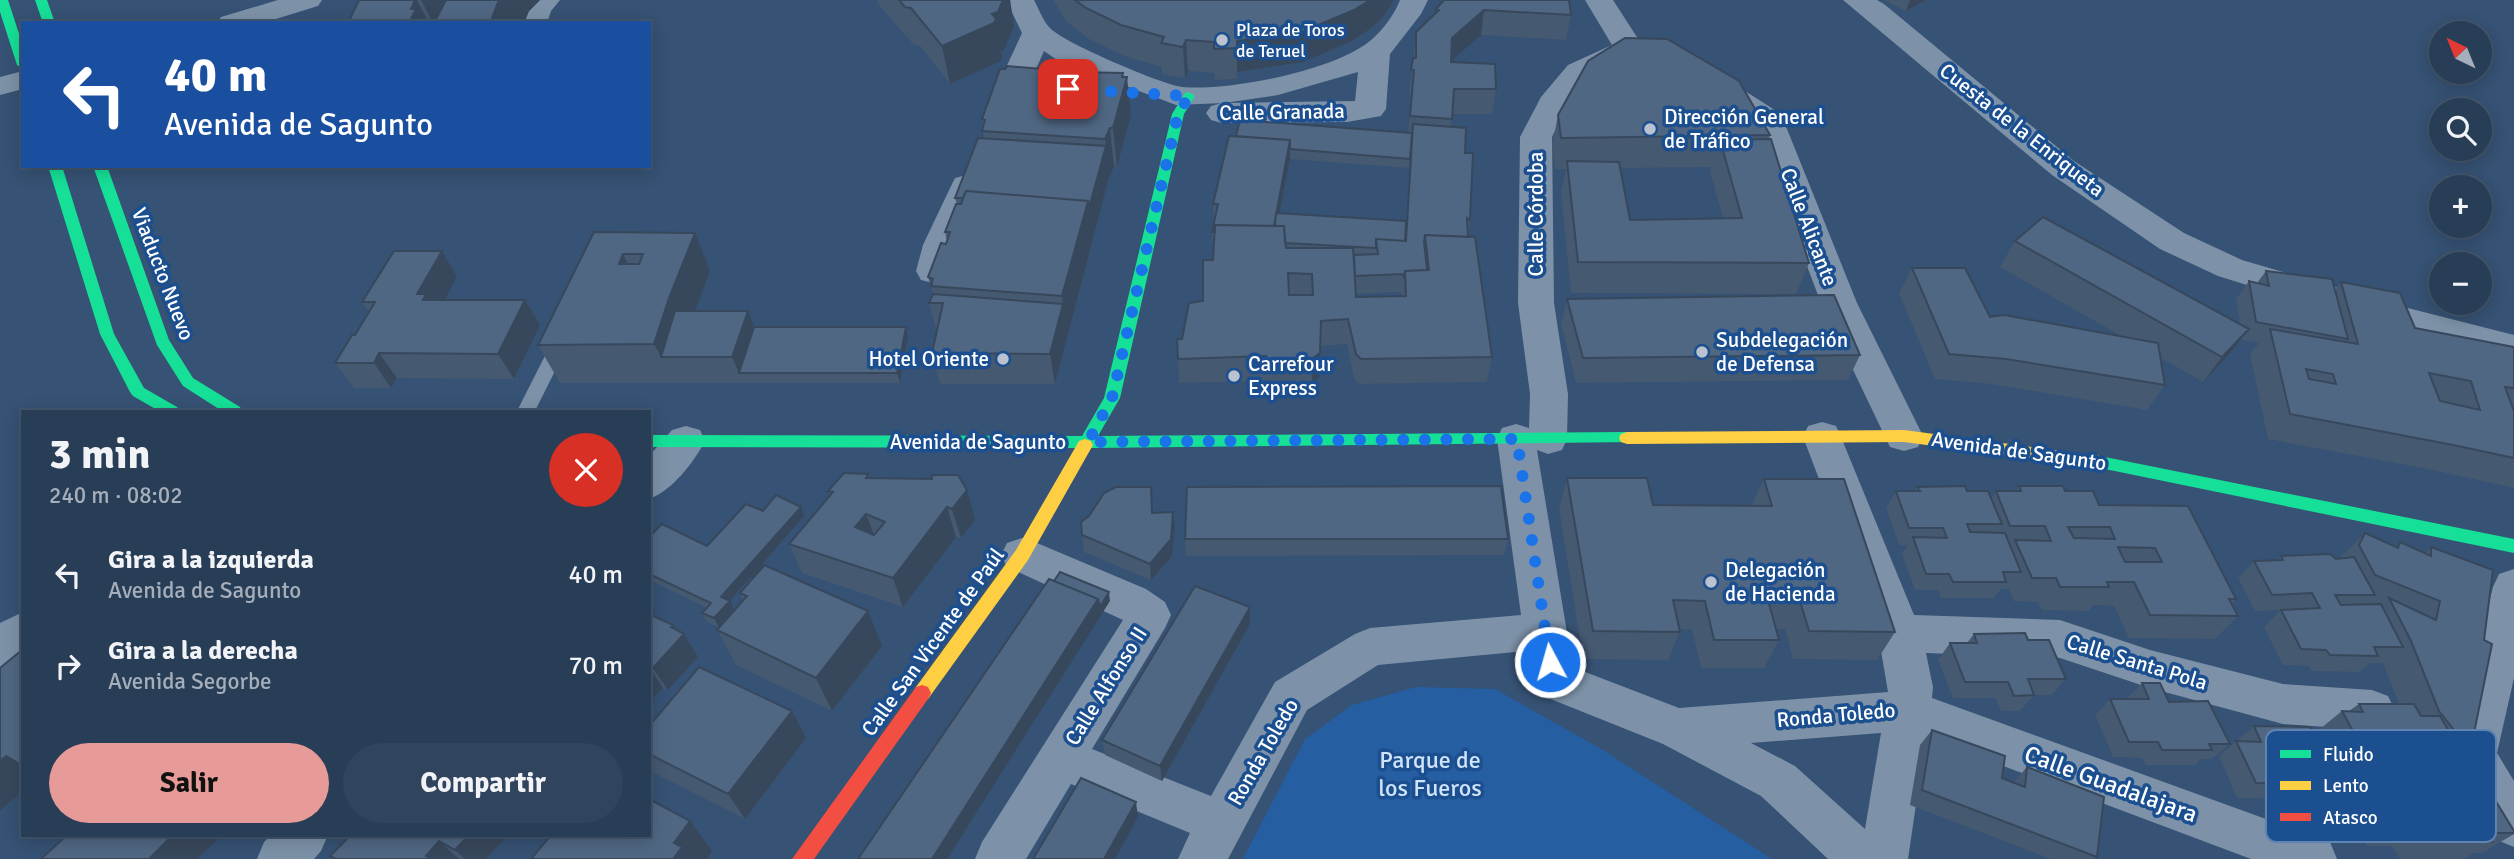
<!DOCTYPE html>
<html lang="es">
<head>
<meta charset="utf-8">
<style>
	:root { --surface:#283e57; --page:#30455d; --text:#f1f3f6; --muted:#a5aeba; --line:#44576d; --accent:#e69b98 }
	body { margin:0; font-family:Signika,sans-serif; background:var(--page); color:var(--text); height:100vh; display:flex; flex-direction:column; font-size:26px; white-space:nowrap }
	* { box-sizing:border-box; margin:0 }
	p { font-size:23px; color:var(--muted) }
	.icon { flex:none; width:38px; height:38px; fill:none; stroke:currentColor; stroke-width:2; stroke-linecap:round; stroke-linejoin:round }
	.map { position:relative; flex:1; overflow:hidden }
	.side { position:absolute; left:21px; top:410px; width:630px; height:427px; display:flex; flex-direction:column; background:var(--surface); border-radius:0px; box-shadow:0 4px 18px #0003,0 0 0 2px var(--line) }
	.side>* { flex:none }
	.banner { position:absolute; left:21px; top:21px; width:630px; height:147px; border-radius:0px; box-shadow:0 4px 18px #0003,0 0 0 2px var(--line); background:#1a4fa0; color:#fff; overflow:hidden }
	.needle { width:46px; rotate:317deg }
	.tools { position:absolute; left:2429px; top:21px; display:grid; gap:14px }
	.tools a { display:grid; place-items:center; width:63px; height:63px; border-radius:50%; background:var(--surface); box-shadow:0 4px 18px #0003,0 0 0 2px var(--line); font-size:35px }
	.pin { position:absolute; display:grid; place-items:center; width:60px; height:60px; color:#fff; margin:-30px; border-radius:14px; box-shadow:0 4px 10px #0006 }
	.me { position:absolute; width:77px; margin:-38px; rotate:354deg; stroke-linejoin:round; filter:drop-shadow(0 0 5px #0008) }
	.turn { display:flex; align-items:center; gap:24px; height:147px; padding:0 28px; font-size:32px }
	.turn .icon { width:91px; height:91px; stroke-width:2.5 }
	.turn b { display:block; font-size:49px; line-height:60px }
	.round { display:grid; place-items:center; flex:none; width:74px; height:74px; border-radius:37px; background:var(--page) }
	.headline { display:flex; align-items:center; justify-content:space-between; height:119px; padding:0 28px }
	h1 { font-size:42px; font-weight:700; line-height:52px }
	.action { display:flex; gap:14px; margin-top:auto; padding:14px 28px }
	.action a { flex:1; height:80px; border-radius:42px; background:var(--accent); color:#111; font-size:28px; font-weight:700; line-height:80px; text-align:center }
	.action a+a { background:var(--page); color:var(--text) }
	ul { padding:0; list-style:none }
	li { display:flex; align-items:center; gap:21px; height:91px; padding:0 28px }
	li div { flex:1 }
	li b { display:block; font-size:26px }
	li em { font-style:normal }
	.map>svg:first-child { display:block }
	.green { fill:#265fa1 }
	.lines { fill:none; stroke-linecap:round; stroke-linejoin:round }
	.lane { fill:#7d92a8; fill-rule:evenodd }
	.street { fill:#7d92a8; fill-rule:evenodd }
	.fast { fill:#16e098; fill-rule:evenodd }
	.slow { fill:#ffcf43; fill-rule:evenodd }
	.jam { fill:#f24e42; fill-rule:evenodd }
	.wall { fill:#455971; fill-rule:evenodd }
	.shaded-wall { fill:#38485c }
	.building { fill:#506783; stroke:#38485c; stroke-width:2; fill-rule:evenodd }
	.route { stroke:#1a73e8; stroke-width:12; stroke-dasharray:0 21.6 }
	.poi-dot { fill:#b9c2ce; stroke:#1b4f8f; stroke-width:2.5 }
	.labels { text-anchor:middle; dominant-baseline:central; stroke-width:7; stroke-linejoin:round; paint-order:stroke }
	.far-poi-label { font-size:18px; fill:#fff; stroke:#1b4f8f; text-anchor:start }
	.street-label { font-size:21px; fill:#fff; stroke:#1b4f8f }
	.poi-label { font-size:21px; fill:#fff; stroke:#1b4f8f; text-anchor:start }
	.near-park-label { font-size:24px; fill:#cfe3fa; stroke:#1b4f8f }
	.near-street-label { font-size:24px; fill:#fff; stroke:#1b4f8f }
	.key { fill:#1b4f8f; stroke:#5f84b1; stroke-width:2 }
	.key-label { font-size:19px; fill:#fff }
</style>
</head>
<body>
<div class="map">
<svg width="2514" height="859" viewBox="0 0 2514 859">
	<rect width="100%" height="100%" fill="#365274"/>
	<!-- green -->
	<path class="green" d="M1416,687L1495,689L1603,750L1772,859H1243L1305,739L1352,705Z"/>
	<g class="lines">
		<!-- lane -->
		<path class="lane" d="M560,336L566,338L569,343L535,411H517L554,338Z"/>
		<!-- street -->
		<path class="street" d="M278,0H322L318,6L263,23H217L221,17Z
			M530,0H560L551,11L547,23H518Z
			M1006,0H1034C1039,9 1043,21 1050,28C1064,43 1161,84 1182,87C1229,91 1324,72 1363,46C1378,37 1394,16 1400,0H1428L1421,14L1390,54L1386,109L1381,116L1347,122L1222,123L1211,120L1206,113L1211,106L1222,103L1355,101L1358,72L1278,95L1224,103L1176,105L1057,60L1044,51L1016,115L1011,122L1000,125L989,122L984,115L1022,33Z
			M1585,0H1613L1644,48L1639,54L1590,77L1570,100L1552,137L1554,303L1568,394L1567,439L1562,450L1548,454L1537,450L1571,657L1580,670L1679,708L1888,692L1878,633L1803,437L1808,426L1822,422L1836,426L1841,437L1914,615L2060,620L2150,650L2283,684L2372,690L2388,696L2395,710L2388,724L2372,730L2283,724L2150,688L2060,658L1926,653L1933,687L1932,698L2313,836L2330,842L2337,859H2251L1926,737L1908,859H1828L1761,796L1663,744L1548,698L1528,661L1527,651L1378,665L1307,710L1228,859H1178L1190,833L1071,784L1026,859H975L982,842L1123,620L1007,567L1001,555L1007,543L1022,538L1037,543L1146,589L1165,602L1171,615L1165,628L1092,749L1211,796L1275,682L1355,634L1370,628L1521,615L1497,439L1502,428L1516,424L1529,428L1530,394L1518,303L1520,137L1541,97L1568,65L1612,45ZM1881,733L1865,829L1795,766L1751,743Z
			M1843,0H1877L1884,4L2074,161L2184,233L2242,260L2396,305L2514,335V361L2395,331L2218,276L2160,249L2052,175Z
			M23,71V89L0,95V77Z
			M1712,75L1723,77L1778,112L1783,119L1857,303L1923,436L1918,447L1904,451L1890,447L1821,303L1753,124L1701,91L1697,84L1701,77Z
			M967,175L979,178L983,186L957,245L945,280L933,283L921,280L916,271L923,245L951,186L955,178Z
			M686,426L700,430L705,441C694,462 672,491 649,499V456L672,430Z
			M2514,569V678L2497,753L2514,781V847L2497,840L2450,756L2493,587L2499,574Z
			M23,612V656L15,662L0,668V623Z
			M271,835H328L321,851L314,859H257L264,842Z"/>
		<!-- fast -->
		<path class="fast" d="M0,0H8L23,46V69L17,65L0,12Z
			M35,0H47L55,23H43Z
			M1189,92L1195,96L1184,114L1120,398L1098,436L1627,432L1633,434L1635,438L1633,442L1091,448L1085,451L1079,448L649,447V435L1082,436L1104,398L1172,114L1185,93Z
			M48,166H62L114,334L144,388L177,407L179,411H159L133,396L130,392L100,334Z
			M93,166H107L169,340L193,378L240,407L242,411H222L183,386L157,345Z
			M2100,456L2514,539V553L2100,468L2094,466L2092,462L2094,458Z"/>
		<!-- slow -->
		<path class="slow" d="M1904,430L2100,456L2106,458L2108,462L2106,466L2100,468L1904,442L1627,444L1621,442L1619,438L1621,434L1627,432Z
			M1085,439L1091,441L1093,445L1028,560L928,699L922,701L916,699L913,693L916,687L1016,550L1079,441Z"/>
		<!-- jam -->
		<path class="jam" d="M922,685L928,687L931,693L928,699L814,859H792L916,687Z"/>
	</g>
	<!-- wall -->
	<path class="wall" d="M359,0H540L529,11L524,23H348Z
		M877,0H1010L1014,26L1004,50L1001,51L1002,57L1001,61L950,84L920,46L914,45L878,4Z
		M1053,0H1394L1384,16L1370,29L1352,41L1303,62L1237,72V79L1215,80L1214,73L1188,71L1185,78L1162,74V67L1124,56L1089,39L1066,21Z
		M1444,0L1571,15L1566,40L1481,35L1451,61L1496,89L1492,114H1452L1451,127L1465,153L1470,220L1468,237L1492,357L1487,382L1359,384L1354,379L1347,344L1320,346L1319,378L1312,383L1266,384V381L1179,383L1178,359L1182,339L1203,301L1213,260L1214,250H1213L1212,232L1214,222L1213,204L1236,136L1408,132L1412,95H1409L1416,32L1436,14V9ZM1411,150L1406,234L1279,213L1290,159L1409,168ZM1401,292L1402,296L1356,297L1355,294Z
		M1884,0H1926L1906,11Z
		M1054,74L1061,76L1124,77L1131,115L1117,167H1114L1109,177L1055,384H940L932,353L937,332L929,303L933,294L928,277L946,244L947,241L945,232L957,204L955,198L984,138L982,119Z
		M1558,115L1770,135L1769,139L1809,263L1796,294L1571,293L1561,192L1566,169H1555L1552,146ZM1711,167L1710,171L1723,219L1630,220L1620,168Z
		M594,232L695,233L710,271L695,311L754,327H906L908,336L900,383H560L538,345Z
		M2015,241L2240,324L2236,299L2249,281L2257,283L2266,271L2335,290L2341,282L2415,328L2514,347V488L2428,469L2268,439L2250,354L2259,343L2242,340V338L2229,354L2203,382L2161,358L2165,385L2147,410L1991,384L1935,379L1899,293L1912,268L1990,317L2123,337L2000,267Z
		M457,277L444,300H525L540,325L514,379L397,378L391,388H354L335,363L355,335L369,312L362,302Z
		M1567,299L1860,355L1848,380L1576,383L1561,324Z
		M868,474L869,478L932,479L975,520L961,538L956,537L903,607L802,573L789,544L830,495L828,491Z
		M1567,478L1653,505L1751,506L1764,479L1895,632L1877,660L1793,659L1785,629H1776L1779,640L1764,668H1701L1692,629H1679L1680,632L1668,660L1583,659L1559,508Z
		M2019,486L2065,491L2099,505L2236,599L2232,604L2238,616L2215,639L2129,638L2114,606L2093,605L2089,611L2042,610L2038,602L2014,601L2009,589H2001L1994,598H1941L1938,590H1915L1902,554L1908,545H1899L1886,508L1896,491H1914L1917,487L1967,491L1991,498L1996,491H2015Z
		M1173,512L1175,529L1172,556L1151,580L1084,552L1082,535L1153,513Z
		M804,516L730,601L734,609L719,627L707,622L702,613L707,608L649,580V537L707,546Z
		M2365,533L2394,547L2400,542L2425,553L2431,547L2473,738L2459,748L2468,764L2449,777L2514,831V834L2482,853H2474L2464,859H2400L2392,846H2367L2346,805L2375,784H2384L2381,778H2359L2362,783L2342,798H2329L2331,801L2311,815H2290L2283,799L2237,798L2219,756L2254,726L2316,734L2315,733L2342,711H2349L2359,704H2399L2383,663H2370L2359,672L2312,671L2308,666L2283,665L2264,627L2281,610H2285L2255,611L2238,578L2254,561L2277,560L2281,556L2340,558Z
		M1185,539H1508L1504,555L1186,556Z
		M752,577L882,646L832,711L736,665L717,630L743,600L740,593L752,579Z
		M1250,607V624L1162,781L1105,755L1102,740Z
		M649,614L673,625L676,630L684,634L698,657L668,690L663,688L650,701H649Z
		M1974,634L2028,640L2066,679L2052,695H2034L2020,711H2001L1995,698H1953L1938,660L1950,643H1967Z
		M2142,683L2169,702L2230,744L2212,759H2201L2195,765H2146L2142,758L2113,757L2095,715L2110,699H2126Z
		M792,711L806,738L745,819L652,772L649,768V726Z
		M1932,730L2002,778L2013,783L2027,767L2097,857L2095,859H2051L1910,805L1920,745Z
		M351,835H508L486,859H335L330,856Z"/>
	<!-- shaded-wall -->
	<path class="shaded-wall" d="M415,0H417L429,23H409L411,9Z
		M421,0H454L445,23H433Z
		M499,0H540L529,11L524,23H490Z
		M1003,0H1010L1014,26L1004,50L1001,51L1002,57L1001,61L950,84L942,46L992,14Z
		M1370,0H1394L1384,16L1370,29L1352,41L1303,62L1237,72V41Z
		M1910,0H1926L1906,11Z
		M1484,10L1481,35L1449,63L1452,38Z
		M1186,40L1188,71L1185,78L1183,47Z
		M1123,73L1125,87L1127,77L1131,115L1117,167L1113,128Z
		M1110,128L1114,167L1109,177L1105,139Z
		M1290,140V158L1274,242L1273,233Z
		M1106,146L1109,177L1055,384L1050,354L1063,304L1062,296L1088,201Z
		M695,233L710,271L686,336L661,357L654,344L669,298Z
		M442,251L457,277L438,312L417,294Z
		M623,254L641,292L619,264Z
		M525,300L540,325L514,379L498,354Z
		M748,311L758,336L739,373L732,357Z
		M906,327L908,336L900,383L897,373Z
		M2249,329L2229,354L2203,382L2222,357Z
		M379,353L397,378L391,388L374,363Z
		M1320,353L1319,378L1312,383L1313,358Z
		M967,490L975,520L961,538L952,509Z
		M801,507L804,516L729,602L730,601L734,609L719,627L714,618L721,597Z
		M947,507L956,537L903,607L893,578Z
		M1173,512L1175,529L1172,556L1151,580L1150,564Z
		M866,514L877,543L855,527Z
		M1109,592L1110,601L947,859H932L1098,599Z
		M1250,607V624L1162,781L1160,766Z
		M868,611L882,646L832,711L816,678Z
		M673,625L681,638L684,634L698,657L668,690L653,668L671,627Z
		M649,667L663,688L650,701L649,700Z
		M792,711L806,738L745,819L728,794Z
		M6,756L23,768V790L0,811V761Z
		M1136,802L1138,817L1115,859H1104Z
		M690,821L712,851L707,859H673L674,843Z
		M173,835H222L197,859H149Z
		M469,835H508L486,859H465L455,850Z
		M439,841L459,859H430L426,856Z"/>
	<!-- building -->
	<path class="building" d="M359,0H415L411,9H416L409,23H348Z
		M446,0H499L490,23H434Z
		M899,0H1003L998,12L992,14L996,19L994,23L942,46L911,8L905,7Z
		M1075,0H1370L1354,10L1304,31L1237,41V48L1214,49V42L1186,40L1183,47L1161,43L1164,37L1121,25L1086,8Z
		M1444,0H1569L1571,15L1484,10L1452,38L1451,62L1495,64L1496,89H1454L1452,119L1410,116L1414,70H1411L1413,58H1416V32L1439,10L1436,9Z
		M1625,38L1667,39L1739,81L1770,135L1561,138L1558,115L1588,61Z
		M1007,66L1053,70L1052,74L1061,76L1074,75L1076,72L1123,73L1122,77H1127L1113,128H1110L1105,139L982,131L985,120L982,119L1000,69H1005Z
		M1240,120L1412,133L1410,159L1290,149V140L1236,136Z
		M1413,124L1466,128L1465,153H1473L1470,220L1467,218L1468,237L1425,235L1424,242L1427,270L1405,271L1404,278L1403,274L1355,276L1354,255L1378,254L1376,239L1406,241Z
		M1229,136L1290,140L1274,226L1215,225V232H1212L1218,204H1213Z
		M978,138L1106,146L1089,208L1088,201L966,191L963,198H955Z
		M1771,139L1809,263L1578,262L1567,161L1619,162L1630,220L1742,218L1720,140Z
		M966,191L1088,201L1062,296L931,286L933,279L928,277L941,243L946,244L950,232H945L956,204H961Z
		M1276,213L1406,221L1405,241L1376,239V248L1285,243L1284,226H1275Z
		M2043,217L2249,329L2222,357L2015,241Z
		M1215,225L1284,226L1286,248H1353L1356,297L1406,296L1405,271L1429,270L1425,235L1475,237L1492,357L1361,359L1356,354L1348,319L1321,321L1320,353L1313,358L1266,359V356L1178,359L1177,339H1182L1189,303L1203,301V260H1213ZM1288,273L1312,274L1313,295H1289Z
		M594,232L695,233L669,298L654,344L538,345ZM623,254H643L639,264H619Z
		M394,251H442L417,294H426L423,300H525L498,354L379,353L374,363H335L352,335H355L375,302H362Z
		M1912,268H1965L1990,317L2004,315L2158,343L2165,385L2006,359L1949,354Z
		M2266,271L2332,279L2348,339L2256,322L2249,281L2269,286Z
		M2341,282L2400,293L2415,328L2514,347V388L2505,387L2514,411V458L2453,445L2290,414L2270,329L2358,344ZM2306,369L2333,374L2336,384L2309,379ZM2429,373L2471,381L2480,410L2440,401Z
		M933,294L1063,304L1050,354L932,353L943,303H929Z
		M1834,295L1860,355L1583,358L1567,299Z
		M675,311H748L732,357H661Z
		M754,327H906L897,373H739Z
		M844,473L868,474L866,478L932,479V475H958L967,490L952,509L947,507L893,578L789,544L833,492L828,491ZM866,514L885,522L874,535L855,527Z
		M1567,478H1647L1653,505L1772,506L1764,479H1844L1895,632L1809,631L1800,601L1768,600L1779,640H1714L1705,601L1673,600L1680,632L1593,631Z
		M1501,486L1508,539H1185L1187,487Z
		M1965,486L1967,491H1988L2002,524H1967L1970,532L2005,533L2021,572H2003L2006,582H1953L1949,574H1926L1913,537L1947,538L1943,528H1909L1896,491H1920L1917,487Z
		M2019,486H2063L2065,491H2093L2099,505L2188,506L2236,599H2229L2238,616L2150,615L2134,582H2107L2109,587H2060L2056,578H2032L2015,540L2051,541L2045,526H2010L1996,491H2021ZM2068,527H2110L2115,539L2074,538ZM2118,547L2155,548L2162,562H2125Z
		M1116,487H1151L1152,513L1173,512L1171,539L1150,564L1082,535L1081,522L1089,516L1104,493Z
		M776,495L801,507L721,597L730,601L714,618L702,613L711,603L649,574V537L662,524L707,546L746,504L763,511Z
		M2365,533L2398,548L2400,542L2431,556V547L2493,570L2484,640L2492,644L2473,738L2458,735L2439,711L2411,641L2389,598L2436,620L2440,601L2375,575L2359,545Z
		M2330,554L2336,559L2354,557L2375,595H2335L2341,605L2381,604L2403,647H2374L2378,656L2330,655L2326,650L2301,649L2281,610L2320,608L2312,593L2272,595L2254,561L2283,560L2281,556Z
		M764,565L868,611L816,678L717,630L747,596L740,593Z
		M761,566L763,567L753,578L752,577Z
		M1060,572L1109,592L1100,607L1098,599L1054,581Z
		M1049,579L1098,599L932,859H858Z
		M1195,586L1250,607L1160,766L1102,740Z
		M649,614L673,625L671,627L684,634L653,668L649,666Z
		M2025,633L2028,640H2049L2066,679H2028L2034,695L2014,696L2008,682H1965L1950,643H1977L1974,634Z
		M23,649V766L6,756L0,761V668Z
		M699,667L792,711L728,794L649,754V726Z
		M2142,683H2160L2169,702L2208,701L2230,744H2209L2212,750H2162L2158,742H2129L2110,699H2149Z
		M2359,704H2414L2421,716H2440L2468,764H2430L2437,777H2481L2514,831V833H2487L2492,842L2432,841L2423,826H2397L2375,784L2425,785L2410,757H2367L2342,711L2363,712Z
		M2254,726L2310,727L2313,734L2337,735L2362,783L2322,782L2331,801L2310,800L2302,784L2256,783L2236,741L2261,742Z
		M1932,730L2005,756L2002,778L2025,787L2027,767L2104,797L2097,857L1922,790Z
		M1081,778L1136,802L1104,859H1033Z
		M649,799L690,821L674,843L682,847L673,859H531L551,835H649Z
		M67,835H173L149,859H41Z
		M351,835H469L455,850L439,841L426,856L432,859H336L330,856Z"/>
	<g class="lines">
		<!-- route -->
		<path class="route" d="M1068,89L1189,96L1178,114L1112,398L1088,442L1517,439L1550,662"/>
	</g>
	<!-- markers -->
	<g class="poi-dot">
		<circle cx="1222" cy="40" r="7"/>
		<circle cx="1650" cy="129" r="7"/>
		<circle cx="1702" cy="352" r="7"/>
		<circle cx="1003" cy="359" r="7"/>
		<circle cx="1234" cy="376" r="7"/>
		<circle cx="1711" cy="582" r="7"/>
	</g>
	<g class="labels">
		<!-- far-poi labels -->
		<g class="far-poi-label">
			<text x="1236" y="30">Plaza de Toros<tspan x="1236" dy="21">de Teruel</tspan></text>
		</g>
		<!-- street labels -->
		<g class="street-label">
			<text transform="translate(1282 112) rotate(-1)">Calle Granada</text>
			<text transform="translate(2022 130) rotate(38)">Cuesta de la Enriqueta</text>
			<text transform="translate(1536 214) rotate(-90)">Calle Córdoba</text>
			<text transform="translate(1809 227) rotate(69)">Calle Alicante</text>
			<text transform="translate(163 274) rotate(69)">Viaducto Nuevo</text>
			<text x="978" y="442">Avenida de Sagunto</text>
			<text transform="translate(2019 451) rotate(8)">Avenida de Sagunto</text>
			<text transform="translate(933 642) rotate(-54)">Calle San Vicente de Paúl</text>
			<text transform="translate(2137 662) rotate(17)">Calle Santa Pola</text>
			<text transform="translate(1106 686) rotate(-58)">Calle Alfonso II</text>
			<text transform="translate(1836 715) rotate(-5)">Ronda Toledo</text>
			<text transform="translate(1263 752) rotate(-60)">Ronda Toledo</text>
		</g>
		<!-- poi labels -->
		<g class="poi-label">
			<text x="1664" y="117">Dirección General<tspan x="1664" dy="24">de Tráfico</tspan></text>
			<text x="1716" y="340">Subdelegación<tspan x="1716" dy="24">de Defensa</tspan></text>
			<text x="989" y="359" text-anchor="end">Hotel Oriente</text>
			<text x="1248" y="364">Carrefour<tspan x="1248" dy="24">Express</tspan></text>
			<text x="1725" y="570">Delegación<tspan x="1725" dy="24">de Hacienda</tspan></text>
		</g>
		<!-- near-park labels -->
		<g class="near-park-label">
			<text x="1430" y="760">Parque de<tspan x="1430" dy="28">los Fueros</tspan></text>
		</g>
		<!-- near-street labels -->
		<g class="near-street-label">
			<text transform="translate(2111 784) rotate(20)">Calle Guadalajara</text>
		</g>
	</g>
	<!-- legend -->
	<rect x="2266" y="730" width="230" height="112" rx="10" class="key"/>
	<rect x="2280" y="750" width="31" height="8" fill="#16e098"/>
	<rect x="2280" y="781" width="31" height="9" fill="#ffcf43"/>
	<rect x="2280" y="813" width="31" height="8" fill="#f24e42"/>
	<g class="key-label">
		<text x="2323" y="761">Fluido</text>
		<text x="2323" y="792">Lento</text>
		<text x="2323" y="824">Atasco</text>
	</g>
</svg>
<div class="tools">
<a><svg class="needle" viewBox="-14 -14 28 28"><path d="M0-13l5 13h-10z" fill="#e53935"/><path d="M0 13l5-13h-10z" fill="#a5aeba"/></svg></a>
<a><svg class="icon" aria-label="search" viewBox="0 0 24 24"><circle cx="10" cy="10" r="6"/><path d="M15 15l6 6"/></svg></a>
<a>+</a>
<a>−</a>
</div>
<div class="pin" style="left:1068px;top:89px;background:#d93025"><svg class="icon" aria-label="arrive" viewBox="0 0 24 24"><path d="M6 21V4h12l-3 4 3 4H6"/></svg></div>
<svg class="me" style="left:1550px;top:662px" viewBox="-20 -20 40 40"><circle r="17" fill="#1a73e8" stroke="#fff" stroke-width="3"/><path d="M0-11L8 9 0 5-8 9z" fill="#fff"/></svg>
<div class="banner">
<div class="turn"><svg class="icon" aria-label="left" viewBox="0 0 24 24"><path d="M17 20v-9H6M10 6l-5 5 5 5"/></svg><div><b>40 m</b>Avenida de Sagunto</div></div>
</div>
<section class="side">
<div class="headline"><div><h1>3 min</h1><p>240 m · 08:02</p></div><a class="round" style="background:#d93025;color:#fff"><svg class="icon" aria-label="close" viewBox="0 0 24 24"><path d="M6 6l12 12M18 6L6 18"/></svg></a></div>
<ul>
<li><svg class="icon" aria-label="left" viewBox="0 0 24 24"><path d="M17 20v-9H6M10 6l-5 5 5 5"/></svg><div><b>Gira a la izquierda</b><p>Avenida de Sagunto</p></div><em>40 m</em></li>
<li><svg class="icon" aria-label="right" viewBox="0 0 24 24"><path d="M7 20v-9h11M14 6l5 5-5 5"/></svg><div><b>Gira a la derecha</b><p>Avenida Segorbe</p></div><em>70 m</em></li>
</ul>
<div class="action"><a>Salir</a><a>Compartir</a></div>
</section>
</div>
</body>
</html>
